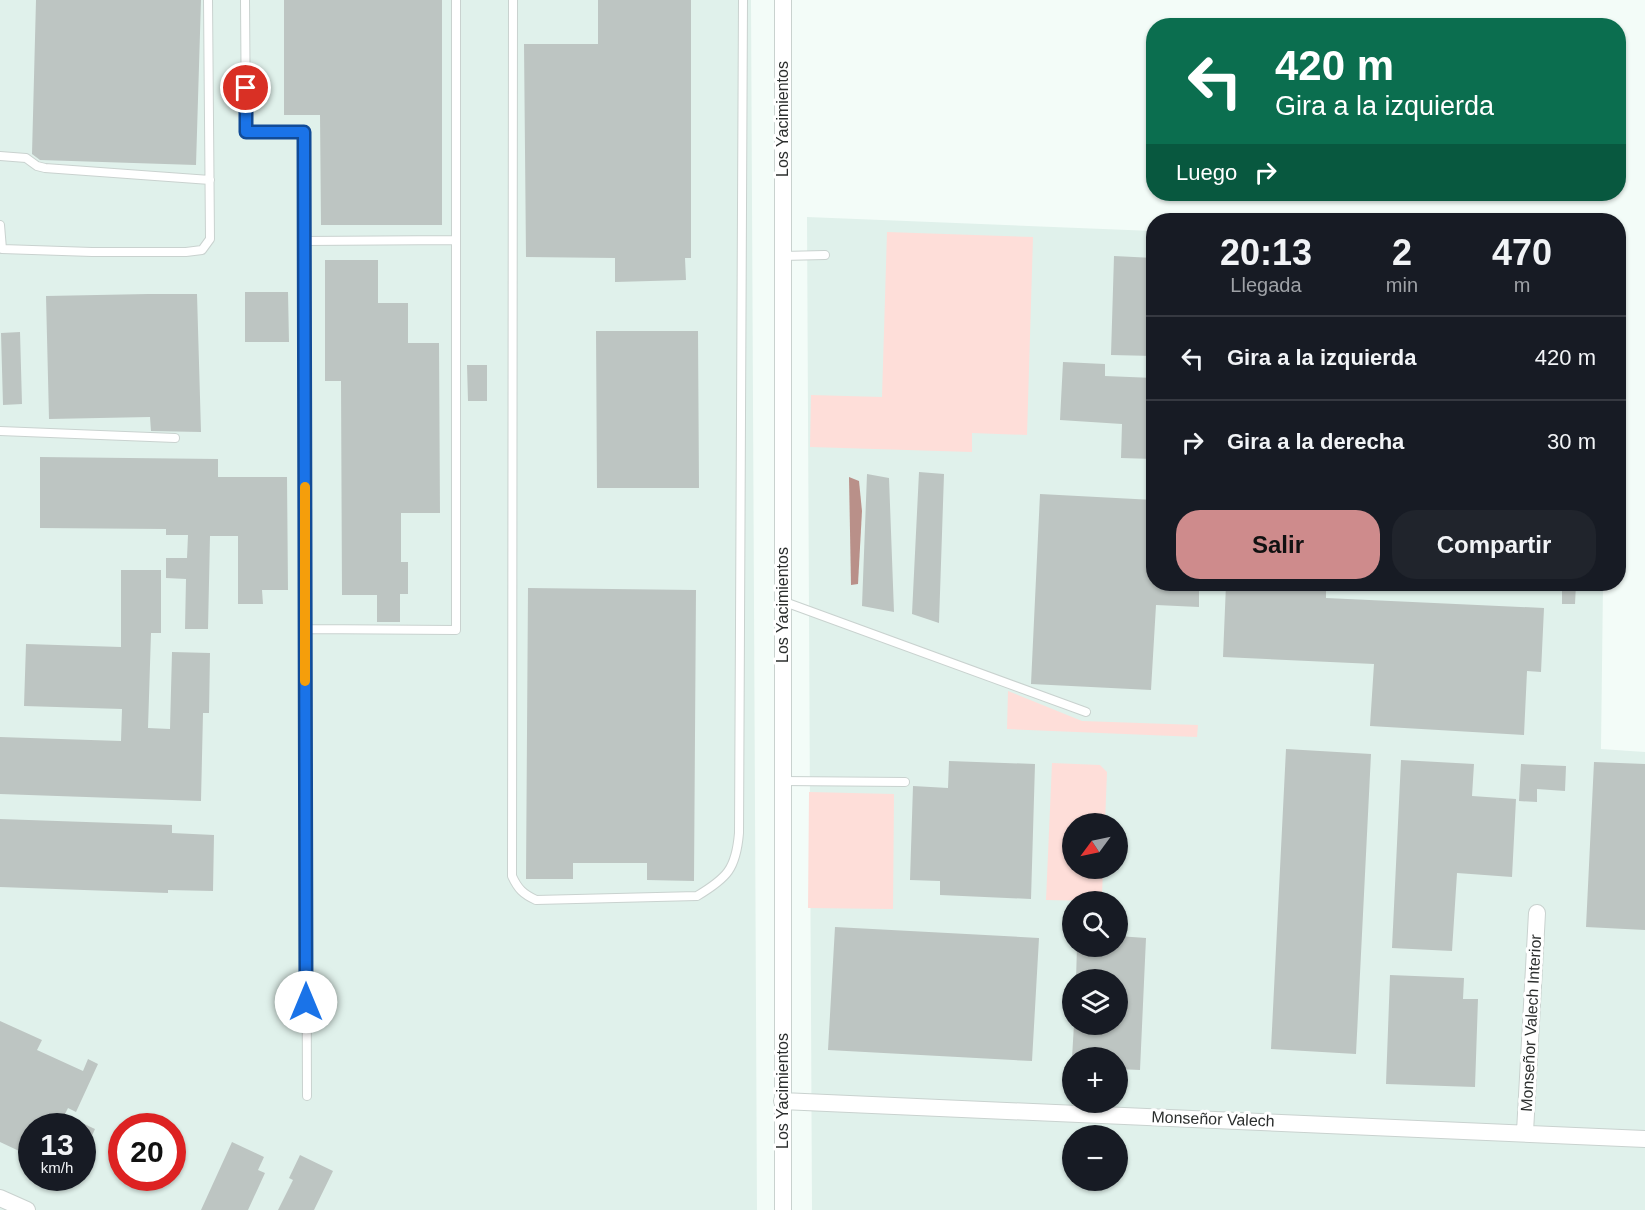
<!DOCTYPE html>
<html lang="es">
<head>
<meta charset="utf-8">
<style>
	:root { --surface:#171b24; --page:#20242c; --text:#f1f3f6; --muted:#9ea1a6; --line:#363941; --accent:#ce8b8c }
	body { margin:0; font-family:Arial,sans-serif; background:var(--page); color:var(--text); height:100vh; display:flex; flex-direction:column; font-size:22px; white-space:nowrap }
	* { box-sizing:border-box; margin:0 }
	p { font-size:20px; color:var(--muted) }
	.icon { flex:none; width:33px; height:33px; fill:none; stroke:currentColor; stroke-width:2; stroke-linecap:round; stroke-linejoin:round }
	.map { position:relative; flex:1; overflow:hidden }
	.details { position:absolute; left:1146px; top:213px; width:480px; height:378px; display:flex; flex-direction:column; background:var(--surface); border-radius:24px; box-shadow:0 2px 4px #0004 }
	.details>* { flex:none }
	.guide { position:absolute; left:1146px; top:18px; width:480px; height:183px; border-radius:24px; box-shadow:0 2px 4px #0004; background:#0b6e4f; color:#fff; overflow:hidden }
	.needle { width:39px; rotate:237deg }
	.buttons { position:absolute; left:1062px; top:813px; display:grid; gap:12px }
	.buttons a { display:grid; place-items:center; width:66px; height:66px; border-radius:50%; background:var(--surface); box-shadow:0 2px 4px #0004; font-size:30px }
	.speed { position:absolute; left:18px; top:1113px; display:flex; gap:12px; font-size:30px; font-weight:700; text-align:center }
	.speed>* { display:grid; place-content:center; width:78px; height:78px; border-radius:50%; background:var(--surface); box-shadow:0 2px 4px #0004; line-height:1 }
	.speed small { font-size:15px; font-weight:400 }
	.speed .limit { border:9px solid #d22; background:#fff; color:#111 }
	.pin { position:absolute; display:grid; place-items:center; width:51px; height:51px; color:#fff; margin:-26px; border:3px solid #fff; border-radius:50%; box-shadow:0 2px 6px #0007 }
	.me { position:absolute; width:66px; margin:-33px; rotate:0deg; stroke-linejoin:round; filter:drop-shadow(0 0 4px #0008) }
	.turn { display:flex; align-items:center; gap:21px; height:126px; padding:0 30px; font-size:27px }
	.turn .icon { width:78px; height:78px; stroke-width:2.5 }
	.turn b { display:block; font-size:42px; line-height:51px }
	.then { display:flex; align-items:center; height:57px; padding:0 30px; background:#0003; gap:12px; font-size:22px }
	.eta { display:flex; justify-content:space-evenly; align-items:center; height:102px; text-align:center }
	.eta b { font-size:36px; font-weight:800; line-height:42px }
	.cta { display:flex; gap:12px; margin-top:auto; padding:12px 30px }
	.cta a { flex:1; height:69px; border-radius:24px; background:var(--accent); color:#111; font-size:24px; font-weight:800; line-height:69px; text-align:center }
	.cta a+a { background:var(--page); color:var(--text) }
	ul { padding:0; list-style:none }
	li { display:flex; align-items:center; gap:18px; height:84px; padding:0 30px; border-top:2px solid var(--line) }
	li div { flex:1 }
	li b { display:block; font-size:22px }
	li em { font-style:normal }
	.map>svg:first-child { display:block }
	.built { fill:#e0f1eb; fill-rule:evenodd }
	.green { fill:#feded9 }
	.water { fill:#b99089 }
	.building { fill:#bdc5c2 }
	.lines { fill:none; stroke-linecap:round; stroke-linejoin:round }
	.lane-casing { stroke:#c9d2cf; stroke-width:10 }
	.street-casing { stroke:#c9d2cf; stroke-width:18 }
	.lane { stroke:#fff; stroke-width:8 }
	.street { stroke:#fff; stroke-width:16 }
	.route-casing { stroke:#114b97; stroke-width:15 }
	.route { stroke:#1a73e8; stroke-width:10 }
	.slow { stroke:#f59e0b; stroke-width:10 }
	.labels { text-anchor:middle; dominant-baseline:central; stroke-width:6; stroke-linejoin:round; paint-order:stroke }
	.street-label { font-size:16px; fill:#2b2e2d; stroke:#fff }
</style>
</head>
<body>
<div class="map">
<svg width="1645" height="1210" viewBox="0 0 1645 1210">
	<rect width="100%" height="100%" fill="#f3fcf8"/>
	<!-- built -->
	<path class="built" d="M0,0H751L757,1210H0ZM32,1126H82V1178H32ZM122,1126H172V1178H122Z
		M807,217L1153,231L1154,584H1603L1601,749L1645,752V1210H812ZM1072,824H1118V868H1072ZM1072,902H1118V946H1072ZM1072,980H1118V1024H1072ZM1072,1058H1118V1102H1072ZM1072,1136H1118V1180H1072Z"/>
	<!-- green -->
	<path class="green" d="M887,232L1033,237L1027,435L972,433V452L810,447L811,395L882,397Z
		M1008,691L1082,721L1198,725L1197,737L1007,729Z
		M1052,763L1100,765L1107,772L1105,823L1072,824V868L1103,869L1102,896L1094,901L1046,900Z
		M809,792L894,794L893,909L808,908Z"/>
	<!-- water -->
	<path class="water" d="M849,477L859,481L862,511L858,584L851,585Z"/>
	<!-- building -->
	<path class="building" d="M36,0H201L196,165L40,160L32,154Z
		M284,0H442V225H321L320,115H284Z
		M598,0H691V258H685L686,280L615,282V258L526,257L524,44H598Z
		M1114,256L1154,258V356L1111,355Z
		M325,260H378V303H408V343H439L440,513H401V562H408V594H400V622H377V595H342L341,381H325Z
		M245,292H288L289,342H245Z
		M148,294H197L201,432L151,431L150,417L49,419L46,296Z
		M596,331H698L699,488H597Z
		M20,332L22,404L3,405L1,333Z
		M1063,362L1105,364V376L1154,378V459L1121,458L1122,424L1060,420Z
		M467,365H487V401H468Z
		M40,457L218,459V477H287L288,590H262L263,604H238V536H210L208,629H185L186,579L166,578V558H187L188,535H166V529L40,528Z
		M919,472L944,474L939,623L912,614Z
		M867,474L889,478L894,612L862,606Z
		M1040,494L1154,500V584L1199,586V607L1156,605L1151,690L1031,684Z
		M121,570H161V633H151L148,728L170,729L172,652L210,653L209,713H203L201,801L0,794V737L121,741L122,709L24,706L26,644L121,647Z
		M1226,584H1326V598L1544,608L1541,672L1527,671L1524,735L1370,726L1374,664L1223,657Z
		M1562,584H1576L1575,604H1562Z
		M528,588L696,590L694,881L647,880V863H573V879H526Z
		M1286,749L1371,754L1356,1054L1271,1049Z
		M1401,760L1474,764L1472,796L1516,799L1512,877L1457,873L1452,951L1392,948Z
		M949,761L1035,764L1031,899L940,895V881L910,880L913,786L948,788Z
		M1594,762L1645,764V930L1586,927Z
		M1521,764L1566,766L1565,791L1537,789V802L1519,801Z
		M0,819L172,825V833L214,835L213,891L168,890V893L0,887Z
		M835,927L1039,938L1032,1061L828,1050Z
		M1118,936L1146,938L1140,1070L1118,1069V1058H1072L1074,1024H1118V980H1076L1077,946H1118Z
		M1390,975L1464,978L1463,999H1478L1475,1087L1386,1084Z
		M0,1021L42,1040L37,1050L83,1071L88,1059L98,1064L76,1112L68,1108L59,1126H32V1157L0,1142Z
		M82,1123L95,1129L82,1158Z
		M232,1142L264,1157L258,1170L265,1173L248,1210H201Z
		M300,1155L333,1171L314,1210H278L293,1180L289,1178Z"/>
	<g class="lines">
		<defs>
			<path id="lane" d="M245,0L246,132H304L307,1096
				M513,0L512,876C518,889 523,894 536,900L697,896C727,878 736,869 739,833L743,0
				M0,156L26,158L37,166L45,168L210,180
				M0,225L2,249L92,252H186L202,250L210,239L208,0
				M304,241L456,240
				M782,256L825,255
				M0,431L175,438
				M782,601L1086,712
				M305,629L456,630V0
				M782,781L905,782"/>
			<path id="street" d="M783,0V1210
				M782,1101L1645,1139
				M1525,1132L1537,913
				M0,1198L27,1210"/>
		</defs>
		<!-- lane casing -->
		<use href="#lane" class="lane-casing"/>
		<!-- street casing -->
		<use href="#street" class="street-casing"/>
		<!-- lane -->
		<use href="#lane" class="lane"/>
		<!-- street -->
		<use href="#street" class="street"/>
	</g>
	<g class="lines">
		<defs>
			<path id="route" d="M246,88V132H304L306,1002"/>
		</defs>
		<!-- route casing -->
		<use href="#route" class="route-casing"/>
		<!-- route -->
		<use href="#route" class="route"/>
		<!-- slow -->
		<path class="slow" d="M305,487V681"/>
	</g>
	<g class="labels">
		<!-- street labels -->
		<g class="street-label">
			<text transform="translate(782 119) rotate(-90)">Los Yacimientos</text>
			<text transform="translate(782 605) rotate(-90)">Los Yacimientos</text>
			<text transform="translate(1531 1023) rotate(-87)">Monseñor Valech Interior</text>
			<text transform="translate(782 1091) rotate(-90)">Los Yacimientos</text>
			<text transform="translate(1213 1119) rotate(2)">Monseñor Valech</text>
		</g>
	</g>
</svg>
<div class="buttons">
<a><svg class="needle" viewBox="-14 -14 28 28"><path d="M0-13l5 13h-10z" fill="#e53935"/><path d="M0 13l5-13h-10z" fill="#9ea1a6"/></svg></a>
<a><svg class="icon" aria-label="search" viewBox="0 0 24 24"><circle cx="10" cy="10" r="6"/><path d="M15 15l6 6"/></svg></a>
<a><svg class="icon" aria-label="layers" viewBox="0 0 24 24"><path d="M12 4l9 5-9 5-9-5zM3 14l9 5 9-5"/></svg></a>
<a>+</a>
<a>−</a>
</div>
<div class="speed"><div>13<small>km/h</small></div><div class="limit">20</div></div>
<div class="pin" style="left:246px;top:88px;background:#d93025"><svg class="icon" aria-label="arrive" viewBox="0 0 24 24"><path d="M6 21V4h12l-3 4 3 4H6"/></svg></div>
<svg class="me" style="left:306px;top:1002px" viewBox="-20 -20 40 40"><circle r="19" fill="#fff"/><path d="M0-13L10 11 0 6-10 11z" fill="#1a73e8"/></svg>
<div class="guide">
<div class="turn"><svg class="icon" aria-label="left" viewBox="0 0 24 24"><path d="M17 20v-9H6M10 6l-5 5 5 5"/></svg><div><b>420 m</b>Gira a la izquierda</div></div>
<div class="then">Luego<svg class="icon" aria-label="right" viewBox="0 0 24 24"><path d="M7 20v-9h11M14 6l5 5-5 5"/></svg></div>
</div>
<section class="details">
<div class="eta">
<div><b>20:13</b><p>Llegada</p></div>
<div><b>2</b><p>min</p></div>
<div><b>470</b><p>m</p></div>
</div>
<ul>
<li><svg class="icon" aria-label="left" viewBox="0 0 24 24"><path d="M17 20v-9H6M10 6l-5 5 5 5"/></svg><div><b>Gira a la izquierda</b></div><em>420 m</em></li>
<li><svg class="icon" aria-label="right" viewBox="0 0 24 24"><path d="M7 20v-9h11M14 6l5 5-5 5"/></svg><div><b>Gira a la derecha</b></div><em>30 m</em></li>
</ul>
<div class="cta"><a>Salir</a><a>Compartir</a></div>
</section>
</div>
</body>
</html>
